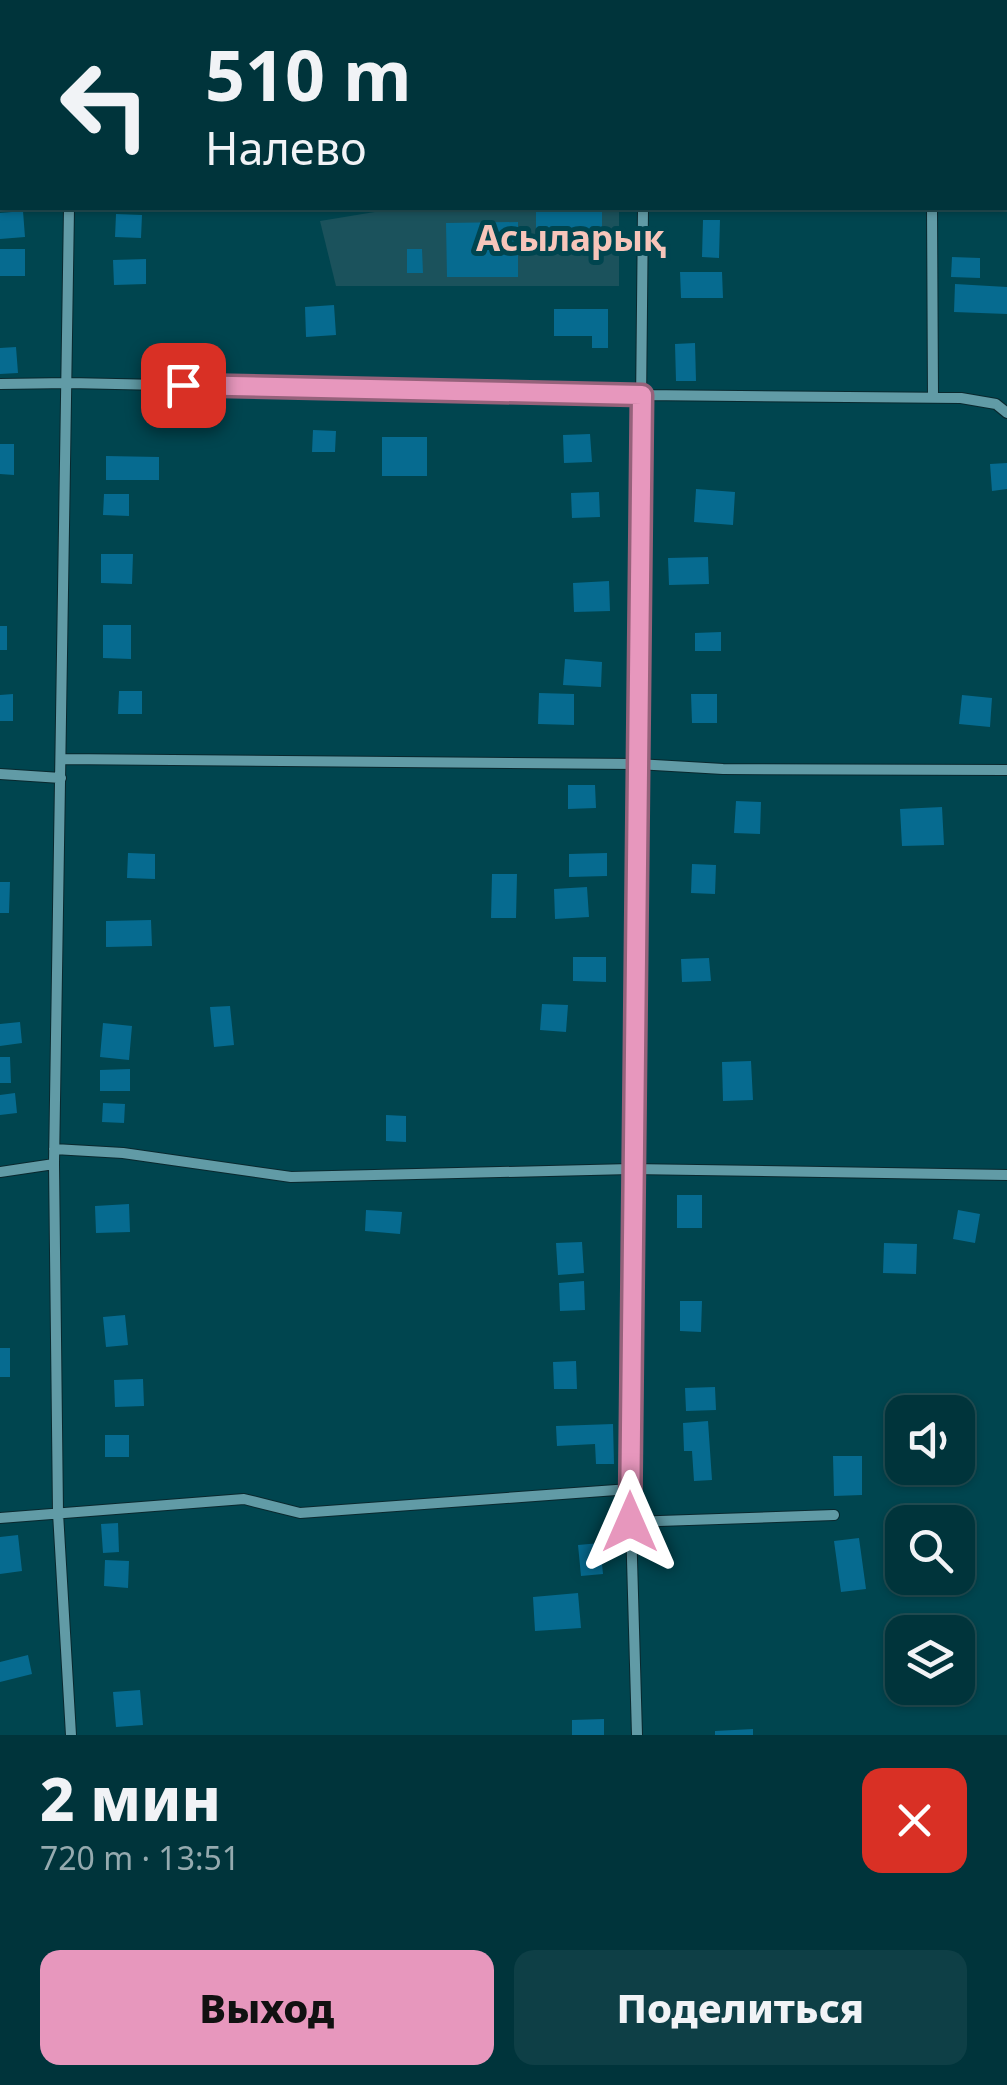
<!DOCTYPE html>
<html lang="ru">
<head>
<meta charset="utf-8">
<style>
	:root { --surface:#00343b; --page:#0e3f46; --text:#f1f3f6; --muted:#95aaaf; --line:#224f55; --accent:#e797bd }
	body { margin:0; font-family:"Noto Sans",sans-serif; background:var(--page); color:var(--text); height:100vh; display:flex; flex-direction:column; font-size:38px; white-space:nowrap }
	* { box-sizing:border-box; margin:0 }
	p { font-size:32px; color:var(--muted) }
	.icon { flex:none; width:55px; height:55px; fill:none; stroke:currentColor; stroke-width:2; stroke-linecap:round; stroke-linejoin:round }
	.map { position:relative; height:1735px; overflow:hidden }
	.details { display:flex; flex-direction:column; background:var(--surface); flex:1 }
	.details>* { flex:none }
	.top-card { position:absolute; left:0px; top:0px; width:1008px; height:210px; box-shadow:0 2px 8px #0004,0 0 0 2px var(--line); background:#00343b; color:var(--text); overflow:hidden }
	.buttons { position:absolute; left:885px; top:1395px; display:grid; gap:20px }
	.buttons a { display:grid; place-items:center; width:90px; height:90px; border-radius:20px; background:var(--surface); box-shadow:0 2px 8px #0004,0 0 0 2px var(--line); font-size:50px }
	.pin { position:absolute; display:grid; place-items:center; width:85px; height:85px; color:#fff; margin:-42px; border-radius:20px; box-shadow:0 5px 15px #0006 }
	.me { position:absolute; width:110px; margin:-55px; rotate:0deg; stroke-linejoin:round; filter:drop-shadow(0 0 8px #0008) }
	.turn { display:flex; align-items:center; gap:35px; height:210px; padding:0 40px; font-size:45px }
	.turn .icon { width:130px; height:130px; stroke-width:2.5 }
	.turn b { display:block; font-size:70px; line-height:85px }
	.round { display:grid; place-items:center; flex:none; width:105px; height:105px; border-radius:20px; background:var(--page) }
	.summary { display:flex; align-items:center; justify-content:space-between; height:170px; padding:0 40px }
	h1 { font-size:60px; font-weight:800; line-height:75px }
	.action { display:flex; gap:20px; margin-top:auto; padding:20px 40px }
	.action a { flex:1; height:115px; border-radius:20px; background:var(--accent); color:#111; font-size:40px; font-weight:800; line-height:115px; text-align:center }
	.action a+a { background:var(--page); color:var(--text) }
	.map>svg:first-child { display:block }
	.built { fill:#1b525c }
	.building { fill:#066b90 }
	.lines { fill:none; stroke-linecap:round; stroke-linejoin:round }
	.street-casing { stroke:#09282e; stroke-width:12 }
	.street { stroke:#619ba6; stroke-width:10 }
	.route-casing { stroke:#96627b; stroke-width:25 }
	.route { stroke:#e797bd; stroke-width:18 }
	.labels { text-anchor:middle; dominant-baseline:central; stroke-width:10; stroke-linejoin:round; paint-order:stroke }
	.quarter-label { font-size:35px; font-weight:bold; fill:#f7c5ba; stroke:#00454f }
</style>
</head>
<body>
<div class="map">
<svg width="1007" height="1735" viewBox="0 0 1007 1735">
	<rect width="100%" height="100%" fill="#00454f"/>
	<!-- built -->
	<path class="built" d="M399,208H619V286H336L320,221Z"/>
	<!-- building -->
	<path class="building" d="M565,208H602V250L536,249V210H565Z
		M23,211L25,237L0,239V213Z
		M116,214L142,215L141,238L115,237Z
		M703,220H720L719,258L702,257Z
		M518,222V277H447L446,223Z
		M0,249H25V276H0Z
		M407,249H422L423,273H407Z
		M952,257L980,258V278L951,277Z
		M146,259V284L114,285L113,260Z
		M680,272H722L723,298H681Z
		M955,284L1007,287V314L954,312Z
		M334,305L336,335L306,337L305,307Z
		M554,309H608V348H592V336H554Z
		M695,343L696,381H676L675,344Z
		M16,347L18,373L0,374V348Z
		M313,430L336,431L335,452H312Z
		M590,434L592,462L564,463L563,435Z
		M382,437H427V476H382Z
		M0,444H14V475L0,474Z
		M106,456L159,457V480H106Z
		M1007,463V489L992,491L990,464Z
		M696,489L735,492L733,525L694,522Z
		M599,492L600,517L572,518L571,493Z
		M104,494H129V516L103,515Z
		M101,554H133L132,584L101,583Z
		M708,557L709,584L669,585L668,558Z
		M609,581L610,611L574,612L573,583Z
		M103,625H131V659L103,658Z
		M0,626H7V650H0Z
		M721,632V651H695V633Z
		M565,659L602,662L601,687L563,685Z
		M119,691H142V714H118Z
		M539,693L574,694V725L538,724Z
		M13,694V721H0V695Z
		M691,694H717V723H692Z
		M962,695L992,698L990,727L959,724Z
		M568,785H595L596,808L568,809Z
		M736,801L761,802L760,834L734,833Z
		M942,807L944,845L902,846L900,809Z
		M128,853L155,854V879L127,878Z
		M607,853V876L569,877V854Z
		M692,864L716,865L715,894L691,893Z
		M492,874H517L516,918H491Z
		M0,882H10L9,913H0Z
		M587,887L589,917L555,919L554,889Z
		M151,920L152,946L106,947V921Z
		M573,957H606V982L573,981Z
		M709,958L711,981L682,982L681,959Z
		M542,1004L568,1005L566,1032L540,1030Z
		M230,1006L234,1045L214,1047L210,1007Z
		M20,1022L22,1043L0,1046V1024Z
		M103,1023L132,1026L129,1060L100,1057Z
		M0,1057H10L11,1083H0Z
		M751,1061L753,1100L723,1101L722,1062Z
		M130,1069V1091H100V1070Z
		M15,1093L17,1113L0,1115V1095Z
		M103,1103L125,1104L124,1123L102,1122Z
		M386,1115L406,1116V1142L386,1141Z
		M677,1195H702V1228H677Z
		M129,1204L130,1232L96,1233L95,1206Z
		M366,1210L402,1212L400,1234L365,1231Z
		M958,1210L980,1214L975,1243L953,1239Z
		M582,1242L584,1273L558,1275L556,1243Z
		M884,1243L917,1244L916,1274L883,1273Z
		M584,1281L585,1310L560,1311L559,1283Z
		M680,1301H702L701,1332L680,1331Z
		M125,1315L128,1345L106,1347L103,1317Z
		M0,1348H10V1377H0Z
		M576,1361L577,1389H554L553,1362Z
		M143,1379L144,1406L115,1407L114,1380Z
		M715,1387L716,1410L686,1411L685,1388Z
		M708,1421L712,1480L694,1481L692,1451H684L683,1423Z
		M613,1424L614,1464H596L595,1444L557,1446L556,1426Z
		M105,1435H129V1457H105Z
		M833,1456H862V1495L834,1496Z
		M118,1523L119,1552L103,1553L101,1524Z
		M18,1535L22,1571L0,1574V1537Z
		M859,1538L866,1589L841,1592L834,1541Z
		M600,1543L603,1574L581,1576L578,1545Z
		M105,1560L129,1561L128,1588L104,1586Z
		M578,1593L581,1628L535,1631L533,1597Z
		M28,1655L32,1674L0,1682V1662Z
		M140,1690L143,1725L116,1727L113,1692Z
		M604,1719V1735H572V1720Z
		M753,1729V1735H715V1731Z"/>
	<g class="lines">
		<defs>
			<path id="street" d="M432,0L433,2
				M931,0V2
				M70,2V0
				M644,2V0
				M69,208L54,1164L58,1513L71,1735
				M932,208L933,397
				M0,384L69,383L642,395L961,398L996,404L1007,413
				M61,759L637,764L723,769L1007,770
				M0,774L61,778
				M54,1149L123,1153L291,1177L631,1169L1007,1175
				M0,1172L54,1164
				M0,1518L244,1499L300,1513L630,1489
				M630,1522L834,1515
				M637,1735L630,1489L643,208"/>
		</defs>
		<!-- street casing -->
		<use href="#street" class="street-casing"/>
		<!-- street -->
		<use href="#street" class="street"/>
	</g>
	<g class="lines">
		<defs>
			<path id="route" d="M183,385L642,395L630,1522"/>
		</defs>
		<!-- route casing -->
		<use href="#route" class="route-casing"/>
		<!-- route -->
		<use href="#route" class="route"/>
	</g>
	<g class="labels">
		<!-- quarter labels -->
		<g class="quarter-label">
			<text x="571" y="237">Асыларық</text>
		</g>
	</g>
</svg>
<div class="buttons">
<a><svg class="icon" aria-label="sound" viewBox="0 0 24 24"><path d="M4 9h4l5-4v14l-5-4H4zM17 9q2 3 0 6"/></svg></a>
<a><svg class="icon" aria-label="search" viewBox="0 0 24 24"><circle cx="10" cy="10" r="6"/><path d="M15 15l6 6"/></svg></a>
<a><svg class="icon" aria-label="layers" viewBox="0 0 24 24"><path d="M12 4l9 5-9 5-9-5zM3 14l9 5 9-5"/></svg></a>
</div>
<div class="pin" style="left:183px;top:385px;background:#d93025"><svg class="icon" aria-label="arrive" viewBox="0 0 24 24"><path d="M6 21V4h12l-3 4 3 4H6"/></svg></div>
<svg class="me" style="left:630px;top:1522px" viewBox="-20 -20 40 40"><path d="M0-17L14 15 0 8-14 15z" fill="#e797bd" stroke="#fff" stroke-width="4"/></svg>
<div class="top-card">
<div class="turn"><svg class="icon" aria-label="left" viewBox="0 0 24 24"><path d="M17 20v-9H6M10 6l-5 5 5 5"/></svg><div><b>510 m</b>Налево</div></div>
</div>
</div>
<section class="details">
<div class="summary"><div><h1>2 мин</h1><p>720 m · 13:51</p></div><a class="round" style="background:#d93025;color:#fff"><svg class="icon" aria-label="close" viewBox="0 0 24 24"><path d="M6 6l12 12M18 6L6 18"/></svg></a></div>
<div class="action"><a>Выход</a><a>Поделиться</a></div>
</section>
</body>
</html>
